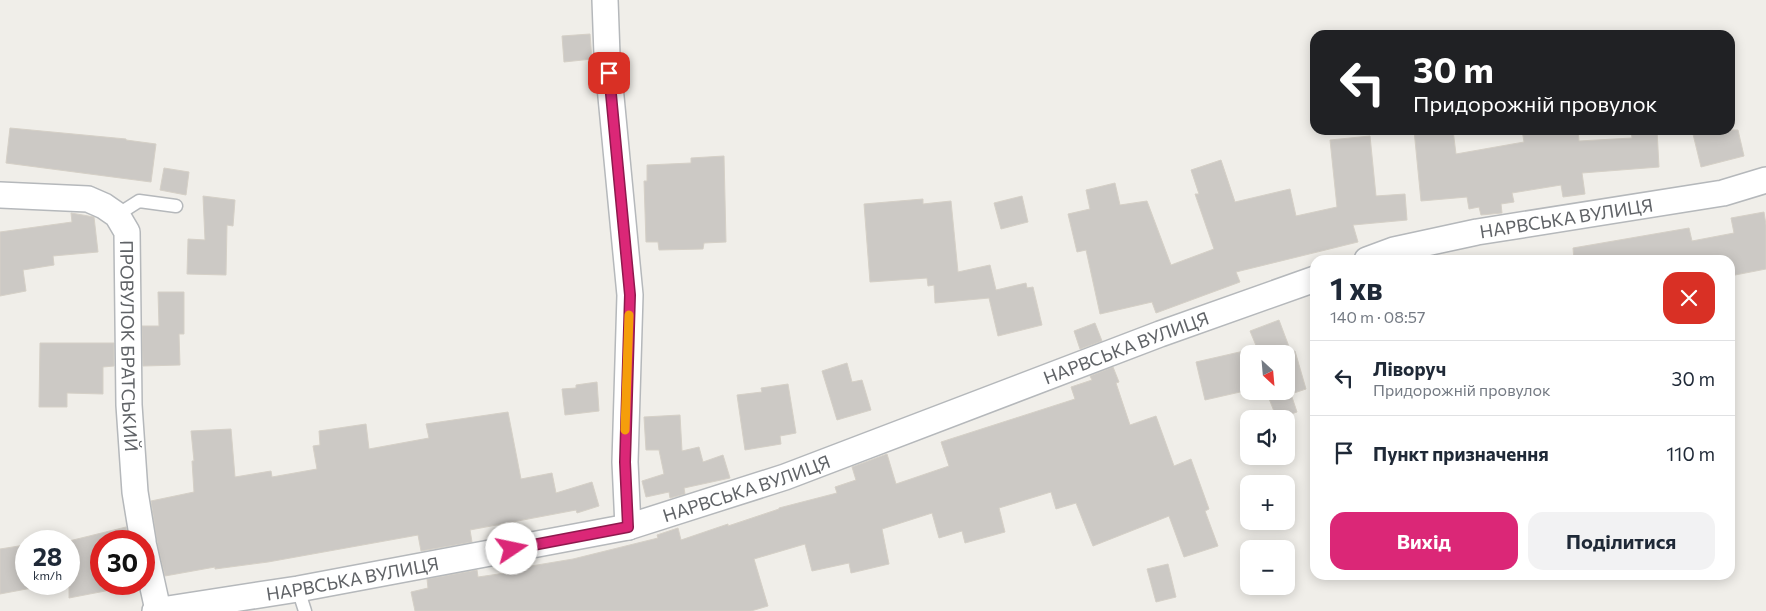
<!DOCTYPE html>
<html lang="uk">
<head>
<meta charset="utf-8">
<style>
	:root { --surface:#fff; --page:#f2f2f3; --text:#1f2937; --muted:#747a83; --line:#e0e1e3; --accent:#db2777 }
	body { margin:0; font-family:Commissioner,sans-serif; background:var(--page); color:var(--text); height:100vh; display:flex; flex-direction:column; font-size:19px; white-space:nowrap }
	* { box-sizing:border-box; margin:0 }
	p { font-size:16px; color:var(--muted) }
	.icon { flex:none; width:28px; height:28px; fill:none; stroke:currentColor; stroke-width:2; stroke-linecap:round; stroke-linejoin:round }
	.map { position:relative; flex:1; overflow:hidden }
	.side { position:absolute; left:1310px; top:255px; width:425px; height:325px; display:flex; flex-direction:column; background:var(--surface); border-radius:15px; box-shadow:0 2px 12px #0003 }
	.side>* { flex:none }
	.banner { position:absolute; left:1310px; top:30px; width:425px; height:105px; border-radius:15px; box-shadow:0 2px 12px #0003; background:#202124; color:#fff; overflow:hidden }
	.needle { width:32px; rotate:154deg }
	.fabs { position:absolute; left:1240px; top:345px; display:grid; gap:10px }
	.fabs a { display:grid; place-items:center; width:55px; height:55px; border-radius:10px; background:var(--surface); box-shadow:0 2px 12px #0003; font-size:25px }
	.speed { position:absolute; left:15px; top:530px; display:flex; gap:10px; font-size:25px; font-weight:700; text-align:center }
	.speed>* { display:grid; place-content:center; width:65px; height:65px; border-radius:50%; background:var(--surface); box-shadow:0 2px 12px #0003; line-height:1 }
	.speed small { font-size:12px; font-weight:400 }
	.speed .limit { border:8px solid #d22; background:#fff; color:#111 }
	.pin { position:absolute; display:grid; place-items:center; width:42px; height:42px; color:#fff; margin:-21px; border-radius:10px; box-shadow:0 2px 8px #0006 }
	.me { position:absolute; width:55px; margin:-28px; rotate:79deg; stroke-linejoin:round; filter:drop-shadow(0 0 4px #0008) }
	.turn { display:flex; align-items:center; gap:18px; height:105px; padding:0 20px; font-size:22px }
	.turn .icon { width:65px; height:65px; stroke-width:2.5 }
	.turn b { display:block; font-size:35px; line-height:42px }
	.round { display:grid; place-items:center; flex:none; width:52px; height:52px; border-radius:15px; background:var(--page) }
	.summary { display:flex; align-items:center; justify-content:space-between; height:85px; padding:0 20px }
	h1 { font-size:30px; font-weight:700; line-height:38px }
	.cta { display:flex; gap:10px; margin-top:auto; padding:10px 20px }
	.cta a { flex:1; height:58px; border-radius:15px; background:var(--accent); color:#fff; font-size:20px; font-weight:700; line-height:58px; text-align:center }
	.cta a+a { background:var(--page); color:var(--text) }
	ul { padding:0; list-style:none }
	li { display:flex; align-items:center; gap:15px; height:75px; padding:0 20px; border-top:1px solid var(--line) }
	li div { flex:1 }
	li b { display:block; font-size:19px }
	li em { font-style:normal }
	.map>svg:first-child { display:block }
	.building { fill:#ccc9c5; stroke:#d5d0c7 }
	.lines { fill:none; stroke-linecap:round; stroke-linejoin:round }
	.lane-casing { stroke:#b5b8bb; stroke-width:15 }
	.street-casing { stroke:#b5b8bb; stroke-width:28 }
	.lane { stroke:#fff; stroke-width:12 }
	.street { stroke:#fff; stroke-width:25 }
	.route-casing { stroke:#8e194d; stroke-width:12 }
	.route { stroke:#db2777; stroke-width:9 }
	.slow { stroke:#f59e0b; stroke-width:9 }
	.labels { text-anchor:middle; dominant-baseline:central; stroke-width:5; stroke-linejoin:round; paint-order:stroke }
	.street-label { font-size:18px; fill:#606367; stroke:#fff }
</style>
</head>
<body>
<div class="map">
<svg width="1766" height="611" viewBox="0 0 1766 611">
	<rect width="100%" height="100%" fill="#f0eee9"/>
	<!-- building -->
	<path class="building" d="M590,34L592,59L564,62L562,36Z
		M10,128L126,139V140L156,144L151,182L6,163Z
		M1414,130H1453L1456,154L1524,142L1522,130H1578L1579,141L1632,138L1631,131L1657,130L1659,167L1582,173L1585,194L1563,197L1561,185L1512,193L1514,202L1501,204L1502,213L1481,215L1479,207L1469,209L1467,197L1421,201Z
		M1692,130H1738L1744,156L1701,167Z
		M1370,136L1376,196L1405,194L1407,220L1353,225L1358,242L1236,272L1240,282L1156,313L1152,302L1100,314L1086,250L1077,252L1068,214L1090,209L1086,190L1115,183L1120,205L1147,201L1171,265L1214,249L1195,194H1199L1191,170L1221,160L1235,202L1290,189L1296,216L1337,207L1330,140Z
		M724,156L726,242L704,243L703,249L659,250L658,242H646L644,181H647V165L691,163V158Z
		M164,168L189,172L186,195L160,190Z
		M203,196L235,200L233,226L227,225L226,275L187,274L188,239L205,240Z
		M1022,196L1028,222L1001,229L994,203Z
		M923,199V204L951,201L958,272L990,265L996,290L1026,283L1027,288L1033,287L1042,325L998,336L989,298L935,303L934,285L928,286L927,278L870,282L864,204Z
		M1764,212L1766,225V269L1730,276V260H1574L1573,248L1689,228L1692,241L1734,233L1731,218Z
		M71,213L94,217L98,252L53,256L54,265L23,270L26,291L0,296V232L72,222Z
		M158,292H184V334H179L180,365L143,366L142,326H159Z
		M1279,320L1291,352L1295,351L1306,389L1291,394L1297,412L1277,419L1266,391H1286V354H1249V390L1205,400L1196,362L1257,348L1250,331Z
		M1095,323L1102,341L1080,349L1074,331Z
		M40,343H114V366L103,367V394L67,393V407H39Z
		M847,363L852,382L862,380L871,410L837,420L822,371Z
		M1113,367L1119,382L1116,383L1130,425L1156,416L1174,466L1191,459L1209,509L1205,511L1218,546L1184,557L1169,516L1093,546L1076,503L1056,509L1051,492L999,508L1005,532L965,543L962,531L939,538L932,513L882,529L889,564L851,573L849,563L812,571L805,544L754,559L768,606L751,611H415L411,592L428,588L427,579L477,570L478,577L526,570L525,567L573,559L658,538L657,535L678,528L681,540L728,524V526L779,509V508L837,493L835,487L856,480L852,467L887,454L896,484L949,466L941,442L1075,399L1071,387L1092,380L1090,376Z
		M597,382L599,411L565,415L562,389L576,388V385Z
		M788,384L796,433L780,436L781,444L745,450L737,395L762,392L761,388Z
		M508,412L521,479L552,473L556,493L592,482L599,506L577,513L576,510L470,530L472,542L421,551L418,535L268,562L215,569V567L165,576L157,542L151,501L194,492L192,461H194L191,431L231,429L235,477L271,471L272,477L317,469L313,446L320,445L319,431L366,424L369,449L429,438L426,424Z
		M680,415L682,451L699,447L703,462L723,455L730,478L684,488L685,494L670,498L669,492L646,497L642,481L664,474L659,450H646L644,417Z
		M126,527L128,541H101V584H125L126,587L69,598V541Z
		M25,545L26,554V584H32V588L0,594V549Z
		M1168,564L1176,597L1156,602L1147,569Z"/>
	<g class="lines">
		<defs>
			<path id="lane" d="M117,215L139,201L176,206
				M298,589L305,611"/>
			<g id="street">
				<path d="M605,0L607,55L630,295L625,462L628,527"/>
				<path id="s1" d="M0,195L88,199L104,206L117,215L127,232L129,405L135,492L143,541"/>
				<path id="s2" d="M1367,260L1394,250L1477,232L1723,193L1766,180"/>
				<path d="M144,547L158,610"/>
				<path id="s3" d="M155,611L298,589L628,527L785,477L1160,334L1315,279"/>
			</g>
		</defs>
		<!-- lane casing -->
		<use href="#lane" class="lane-casing"/>
		<!-- street casing -->
		<use href="#street" class="street-casing"/>
		<!-- lane -->
		<use href="#lane" class="lane"/>
		<!-- street -->
		<use href="#street" class="street"/>
	</g>
	<g class="lines">
		<defs>
			<path id="route" d="M512,549L628,527L625,462L630,295L609,73"/>
		</defs>
		<!-- route casing -->
		<use href="#route" class="route-casing"/>
		<!-- route -->
		<use href="#route" class="route"/>
		<!-- slow -->
		<path class="slow" d="M625,430L629,315"/>
	</g>
	<g class="labels">
		<!-- street labels -->
		<g class="street-label">
			<text stroke="none"><textPath href="#s2" startOffset="204">НАРВСЬКА ВУЛИЦЯ</textPath></text>
			<text stroke="none"><textPath href="#s1" startOffset="255">ПРОВУЛОК БРАТСЬКИЙ</textPath></text>
			<text stroke="none"><textPath href="#s3" startOffset="1010">НАРВСЬКА ВУЛИЦЯ</textPath></text>
			<text stroke="none"><textPath href="#s3" startOffset="605">НАРВСЬКА ВУЛИЦЯ</textPath></text>
			<text stroke="none"><textPath href="#s3" startOffset="200">НАРВСЬКА ВУЛИЦЯ</textPath></text>
		</g>
	</g>
</svg>
<div class="fabs">
<a><svg class="needle" viewBox="-14 -14 28 28"><path d="M0-13l5 13h-10z" fill="#e53935"/><path d="M0 13l5-13h-10z" fill="#747a83"/></svg></a>
<a><svg class="icon" aria-label="sound" viewBox="0 0 24 24"><path d="M4 9h4l5-4v14l-5-4H4zM17 9q2 3 0 6"/></svg></a>
<a>+</a>
<a>−</a>
</div>
<div class="speed"><div>28<small>km/h</small></div><div class="limit">30</div></div>
<div class="pin" style="left:609px;top:73px;background:#d93025"><svg class="icon" aria-label="arrive" viewBox="0 0 24 24"><path d="M6 21V4h12l-3 4 3 4H6"/></svg></div>
<svg class="me" style="left:512px;top:549px" viewBox="-20 -20 40 40"><circle r="19" fill="#fff"/><path d="M0-13L10 11 0 6-10 11z" fill="#db2777"/></svg>
<div class="banner">
<div class="turn"><svg class="icon" aria-label="left" viewBox="0 0 24 24"><path d="M17 20v-9H6M10 6l-5 5 5 5"/></svg><div><b>30 m</b>Придорожній провулок</div></div>
</div>
<section class="side">
<div class="summary"><div><h1>1 хв</h1><p>140 m · 08:57</p></div><a class="round" style="background:#d93025;color:#fff"><svg class="icon" aria-label="close" viewBox="0 0 24 24"><path d="M6 6l12 12M18 6L6 18"/></svg></a></div>
<ul>
<li><svg class="icon" aria-label="left" viewBox="0 0 24 24"><path d="M17 20v-9H6M10 6l-5 5 5 5"/></svg><div><b>Ліворуч</b><p>Придорожній провулок</p></div><em>30 m</em></li>
<li><svg class="icon" aria-label="arrive" viewBox="0 0 24 24"><path d="M6 21V4h12l-3 4 3 4H6"/></svg><div><b>Пункт призначення</b></div><em>110 m</em></li>
</ul>
<div class="cta"><a>Вихід</a><a>Поділитися</a></div>
</section>
</div>
</body>
</html>
